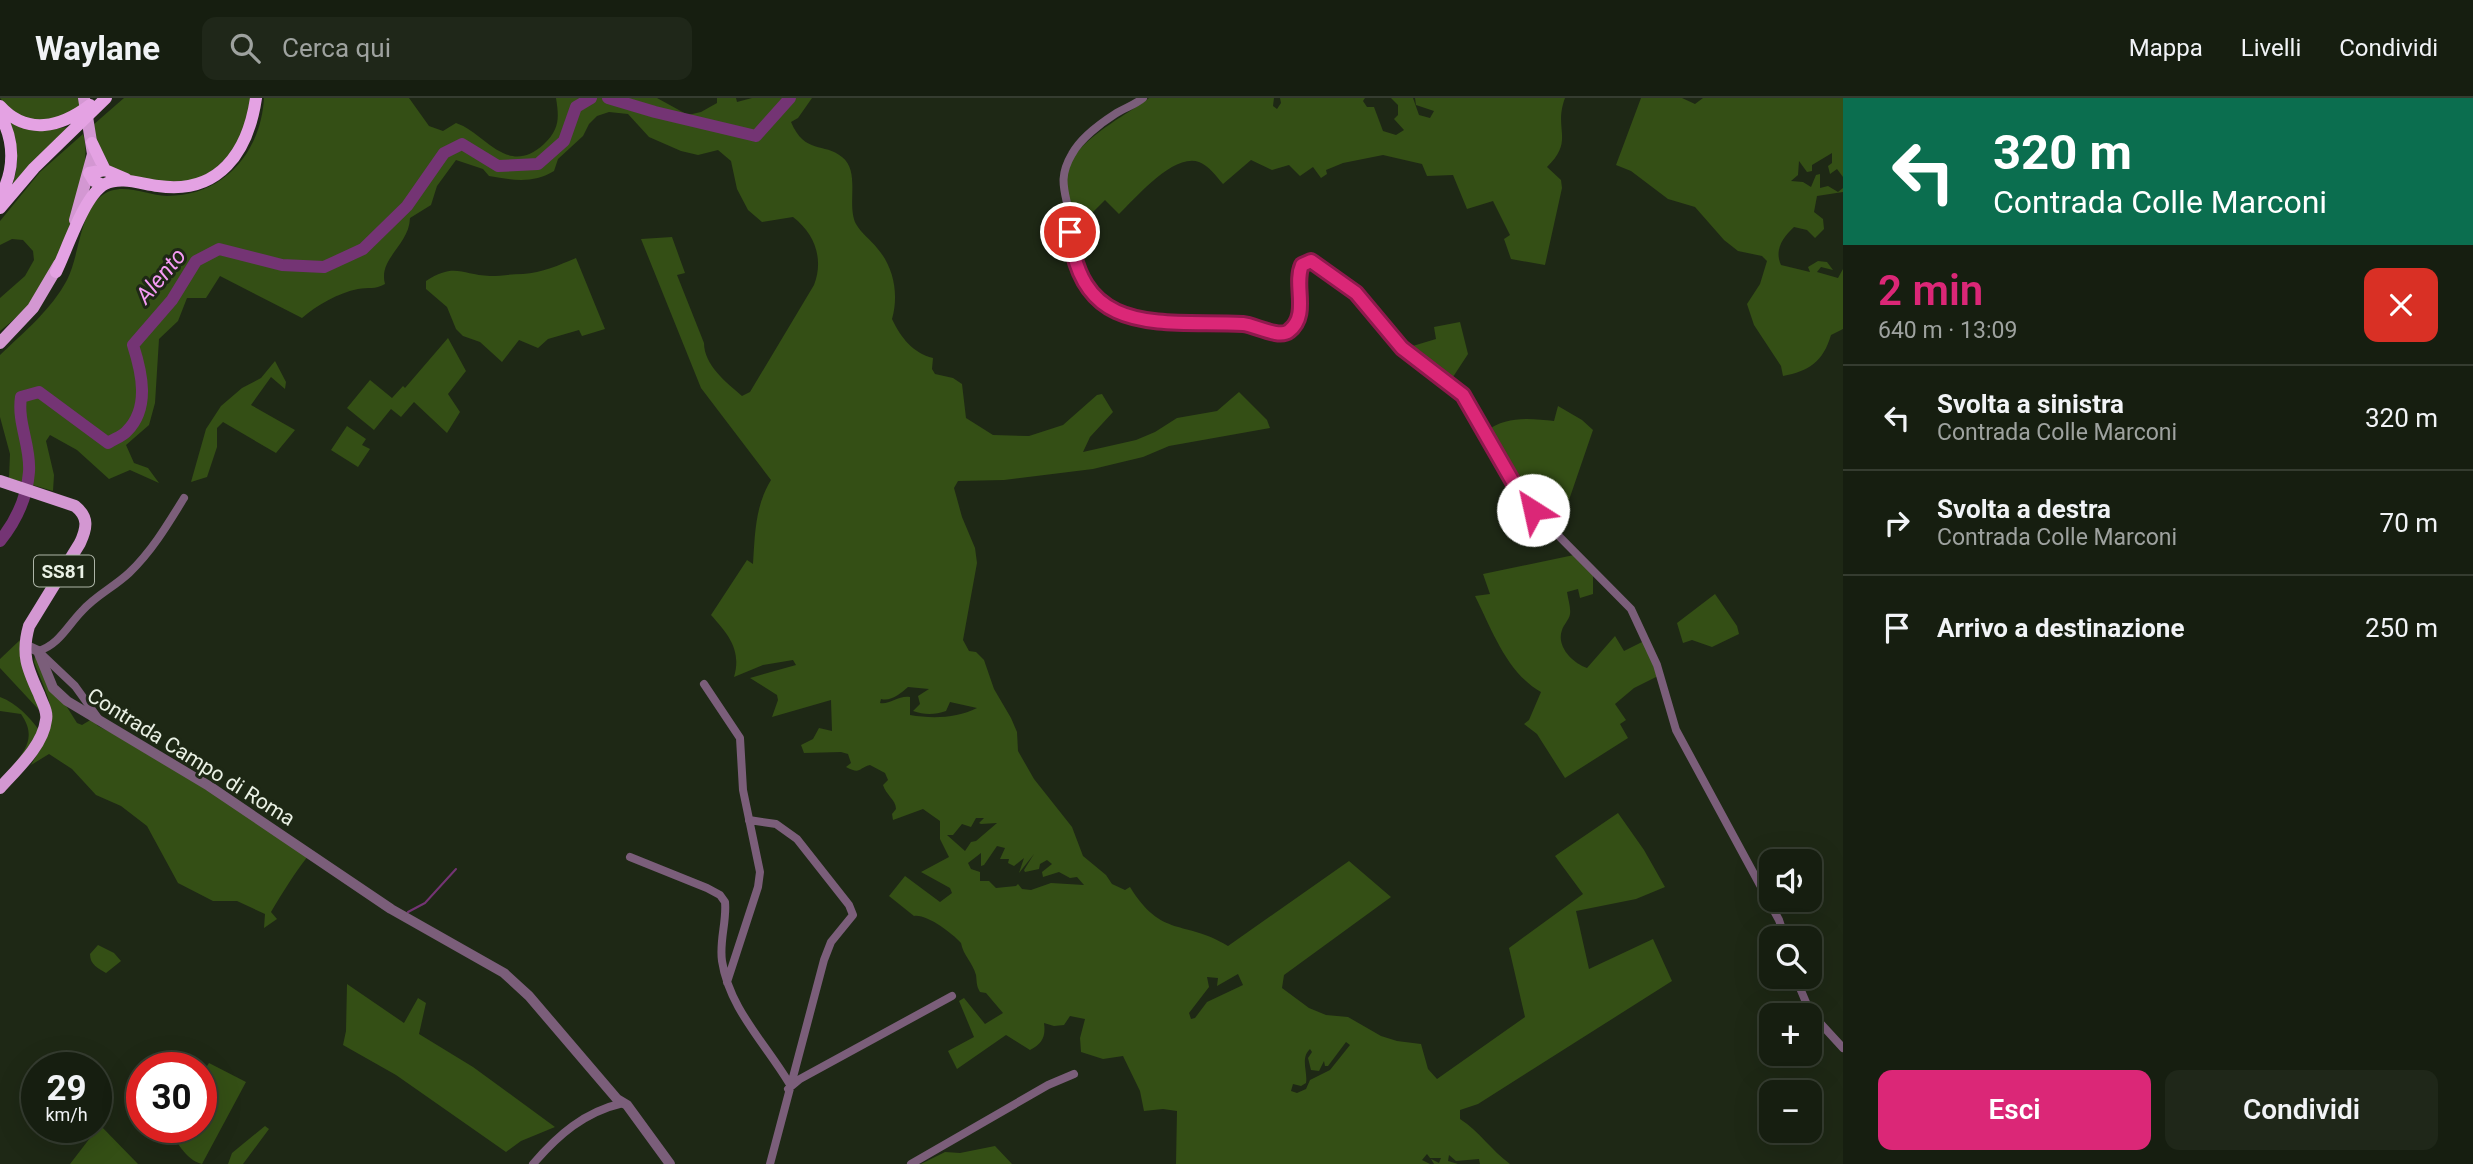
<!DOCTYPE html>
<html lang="it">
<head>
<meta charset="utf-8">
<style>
	:root { --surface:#161e10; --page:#1f2719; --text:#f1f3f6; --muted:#9ea29f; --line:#353c30; --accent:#db2777 }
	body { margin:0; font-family:Roboto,sans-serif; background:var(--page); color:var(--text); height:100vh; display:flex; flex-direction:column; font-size:26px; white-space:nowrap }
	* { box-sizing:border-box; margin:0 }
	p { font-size:23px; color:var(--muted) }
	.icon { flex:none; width:38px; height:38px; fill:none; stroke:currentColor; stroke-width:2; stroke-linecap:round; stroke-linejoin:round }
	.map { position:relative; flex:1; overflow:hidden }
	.details { display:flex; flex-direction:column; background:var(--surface); width:630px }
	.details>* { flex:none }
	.top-card { background:#0b6e4f; color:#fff; overflow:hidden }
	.fabs { position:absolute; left:1759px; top:751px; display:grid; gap:14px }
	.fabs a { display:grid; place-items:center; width:63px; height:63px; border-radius:14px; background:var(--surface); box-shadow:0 7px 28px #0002,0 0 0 2px var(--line); font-size:35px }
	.speed { position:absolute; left:21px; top:954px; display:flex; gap:14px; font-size:35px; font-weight:700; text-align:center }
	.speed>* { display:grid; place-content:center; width:91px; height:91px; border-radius:50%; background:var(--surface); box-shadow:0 7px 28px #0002,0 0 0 2px var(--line); line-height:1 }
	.speed small { font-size:18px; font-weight:400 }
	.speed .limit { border:10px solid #d22; background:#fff; color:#111 }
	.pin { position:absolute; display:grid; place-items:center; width:60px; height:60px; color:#fff; margin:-30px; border:4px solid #fff; border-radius:50%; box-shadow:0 2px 7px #0007 }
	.me { position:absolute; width:77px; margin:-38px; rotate:325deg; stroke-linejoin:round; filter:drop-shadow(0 0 5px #0008) }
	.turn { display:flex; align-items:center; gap:24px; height:147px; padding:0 35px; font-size:32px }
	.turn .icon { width:91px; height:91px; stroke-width:2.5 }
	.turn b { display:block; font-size:49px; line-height:60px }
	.round { display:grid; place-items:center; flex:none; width:74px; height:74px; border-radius:14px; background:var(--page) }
	.headline { display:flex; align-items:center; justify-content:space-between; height:119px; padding:0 35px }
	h1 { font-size:42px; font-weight:600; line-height:52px; color:var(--accent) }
	.action { display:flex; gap:14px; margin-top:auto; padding:14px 35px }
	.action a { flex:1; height:80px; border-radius:14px; background:var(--accent); color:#fff; font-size:28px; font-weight:600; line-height:80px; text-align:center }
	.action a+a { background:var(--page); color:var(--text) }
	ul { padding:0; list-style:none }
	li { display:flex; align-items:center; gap:21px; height:105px; padding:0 35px; border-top:2px solid var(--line) }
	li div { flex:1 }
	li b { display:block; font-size:26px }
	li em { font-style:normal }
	header { display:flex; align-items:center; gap:42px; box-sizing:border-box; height:98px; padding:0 35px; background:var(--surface); border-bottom:2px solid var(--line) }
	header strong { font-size:33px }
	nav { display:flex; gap:38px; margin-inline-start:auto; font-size:24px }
	.search { width:490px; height:63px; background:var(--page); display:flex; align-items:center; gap:18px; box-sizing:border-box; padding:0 24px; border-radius:14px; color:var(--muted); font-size:26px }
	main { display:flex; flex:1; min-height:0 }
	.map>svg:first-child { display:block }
	.green { fill:#344f15; fill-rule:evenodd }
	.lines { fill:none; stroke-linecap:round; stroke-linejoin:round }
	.stream { stroke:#743474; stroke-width:2 }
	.river { stroke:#743474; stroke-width:12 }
	.minor { stroke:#7b5e7a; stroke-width:8 }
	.tertiary { stroke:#7b5e7a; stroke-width:10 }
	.primary { stroke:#d397d2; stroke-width:12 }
	.trunk { stroke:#e4a2e3; stroke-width:12 }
	.route-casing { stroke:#8e194d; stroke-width:18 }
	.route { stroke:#db2777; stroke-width:12 }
	.labels { text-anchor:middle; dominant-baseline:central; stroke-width:6; stroke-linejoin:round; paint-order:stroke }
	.shield { fill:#1e2815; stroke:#adb5a7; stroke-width:2 }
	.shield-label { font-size:19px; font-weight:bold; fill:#eaf1e5 }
	.street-label { font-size:21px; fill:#eaf1e5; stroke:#1e2815 }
	.water-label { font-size:23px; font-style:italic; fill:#f59bf4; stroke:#1e2815 }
</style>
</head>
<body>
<header>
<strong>Waylane</strong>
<div class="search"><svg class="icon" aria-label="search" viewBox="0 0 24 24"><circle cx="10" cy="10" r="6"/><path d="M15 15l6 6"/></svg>Cerca qui</div>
<nav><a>Mappa</a><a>Livelli</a><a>Condividi</a></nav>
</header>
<main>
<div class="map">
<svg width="1843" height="1066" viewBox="0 0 1843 1066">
	<rect width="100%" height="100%" fill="#1e2815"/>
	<!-- green -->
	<path class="green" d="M0,0H78L81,12C50,27 24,31 0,0Z
		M124,0H251C249,38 222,80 180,85C169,86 154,82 143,80C131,78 115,77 107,68C97,57 96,41 93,27Z
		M264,0H409L429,28L443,33L456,25C486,35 507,80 544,46C560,31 559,19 556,0H657L688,17L701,14L717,5V0H736L737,4L752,0H812L798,20L791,24C805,57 824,44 842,59C861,74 846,107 856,126C861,135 871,142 877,150C894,169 899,197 892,221C901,240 913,255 933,260L932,271L935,276L953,280L962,286L966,320L993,337L1029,338L1063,327L1097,297L1102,296L1113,314L1090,339L1083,354L1136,342L1155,334L1177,320L1217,313L1239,294L1267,322L1270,330L1169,348L1143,359L1093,371L1004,382L958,383L954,390L962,419L975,450L977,465L963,542L969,553L976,554L984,562L994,591L1011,620L1017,634L1018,653L1034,681L1072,729L1083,758L1106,777L1112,786L1125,792L1130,789C1162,841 1184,821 1228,848L1349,763L1391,799L1284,877L1282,890L1309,910L1326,917L1348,919L1381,938L1397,943L1421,946L1428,971L1437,981L1525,919L1509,850L1583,796L1555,758L1618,715L1644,752L1665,789L1636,801L1576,813L1589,871L1653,841L1672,883L1478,1006L1460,1012V1021C1480,1034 1491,1052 1510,1066H1480L1479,1061L1456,1063L1449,1057L1448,1063L1458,1066H1434L1431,1061L1439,1065L1441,1060H1430L1427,1056L1422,1062L1430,1066H1176L1177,1013L1163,1011L1144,1013L1140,993L1123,958L1103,961L1081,954L1080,940L1085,921L1070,918L1064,927L1054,928L1044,925C1046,939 1042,946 1030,952L1006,937L957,971L948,953L974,939L959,903L964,900L985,926L1003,915L986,895L980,894C976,887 977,884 976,877C973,865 963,857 961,845C952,835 927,816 914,818L889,798L905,778L940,804L952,795L950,790L921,774L949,759L940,741V723L923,711L893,722L892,716L896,711C896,702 886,697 883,687L888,682L885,675L870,667C858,670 861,677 846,669L851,665L848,656L841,654L804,655L801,647L813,641L819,630L832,633L831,602L772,619L778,602L777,597L750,580L796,567L793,562L763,567L734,579C742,552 728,536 711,517L747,462L753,466C755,436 755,408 771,382L701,290L641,141L672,139L685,175L677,177L704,245C704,267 726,284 742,298L750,294L814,187C824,161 815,136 793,119L762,124L748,112L737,91L731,63L718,52L698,57L681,53L649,39L628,16L609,14L597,18L589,26L583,38L558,61L554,73C533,86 512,82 489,78L483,71L456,62L437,88L431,107L410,120C409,148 378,160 385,186C375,192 368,189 358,191C338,195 317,207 302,220L220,178L206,200H187L178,223L159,241L155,305L149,327L126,347L134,365L148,370L159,385L130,372L109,381L77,352L50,337L46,343L54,377L53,393L9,380L10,356L0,319V257C24,234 51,212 67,182C79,159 80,115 100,99C119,82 145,97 167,98C224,98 261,54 264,0ZM908,589L929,591L918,598L920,606L913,613C924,617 935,617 946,613L950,604L977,610C957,620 933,621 910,617V599C899,597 889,607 880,605L881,601C891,604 901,595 908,589ZM976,720H984L979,725L981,726L997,725L976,743L971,744L965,753L947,737H953L962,726L971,729ZM997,748L1005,750L1000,761H1009L1008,765L1014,768L1024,760L1019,775L1034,756L1024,772L1025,774L1039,771L1040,766L1047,762L1052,766L1042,774L1043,779L1059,774L1070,780L1077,779L1084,787L1051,785L1031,792L1022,791L1018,786L1016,788L996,790L989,783H980V774L971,771L968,765L981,755V768L984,767ZM1238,876L1243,887L1207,904L1195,920L1191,921L1189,915L1209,889L1207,879L1218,880L1217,888ZM1346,944L1350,947L1330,972L1310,982L1306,991L1297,995L1291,993L1293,986L1301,988L1306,985C1308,974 1300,960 1310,951L1312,954L1308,960L1311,972L1319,973L1324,963L1325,968H1328Z
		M1149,0H1274L1273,8L1277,11L1281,5L1280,0H1365L1363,3L1367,9H1374L1383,33L1396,37L1404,32L1394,21L1398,17V7L1391,0H1383H1413L1419,17L1430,20L1434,13L1416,7L1415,0H1565C1553,32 1575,42 1547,69L1561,82L1562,90L1545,167L1511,161L1504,141L1510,137L1493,103L1467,111L1453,77L1427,78L1422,66L1383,57L1343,65L1326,72L1327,76L1321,80L1313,69L1300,78L1289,67L1272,72L1251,62L1223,86C1216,78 1209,68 1199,64C1173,55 1136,100 1119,116L1105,102L1084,123L1085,139L1078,152C1074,128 1064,101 1067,76C1070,45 1127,17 1149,0Z
		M1641,0H1682L1695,6L1703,0H1843V79L1837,71L1830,76L1828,68L1832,65V55L1812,67V73L1807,74L1799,63L1798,77L1791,83L1803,84L1811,89L1816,77L1820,76V90L1828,88L1838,94L1843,90V94L1817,98L1814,114L1823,121L1824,131L1815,140L1807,132L1794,129C1783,139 1774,152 1781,167L1810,174L1808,169L1818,163L1827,164L1833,172L1821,169L1817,174L1838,180L1843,171V231L1831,237C1823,264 1809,273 1783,278L1781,268L1754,227L1747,206L1760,186L1767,163L1762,158L1738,153L1724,142L1695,109L1668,101L1631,73L1616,67Z
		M9,21L38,33L68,29L12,88C21,64 16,44 9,21Z
		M83,36C95,69 60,166 39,195C28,209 14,222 0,233V200L25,178L34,162L33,153L23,142L12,141L0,147V123L40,74Z
		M576,160L605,231L582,238L579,232L548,241L538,250L519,242L502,264L480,244L463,238L456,231L447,209L426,191V183C455,164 462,177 490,178C501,178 512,176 523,176C542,175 559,167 576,160Z
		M1460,224L1468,256L1451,282L1406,250L1436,241L1434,229Z
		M448,240L466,273L448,296L460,314L447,335L414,304L401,319L391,311L374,332L347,310L370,282L392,300L403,288L405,290Z
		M275,263L286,284L285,291L271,279L251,307L295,332L276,355L223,324L217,330V349L207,379L191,384L206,331L221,308L242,290L261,280Z
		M1558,308L1582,322L1593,332L1558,434L1520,390L1486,333C1506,318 1530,320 1554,323Z
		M347,328L366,341L362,347L370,351L358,369L331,352Z
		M1574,457L1593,476V496L1580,500L1578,491L1567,494C1568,501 1571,510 1570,516C1569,522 1564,526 1562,532C1556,548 1572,565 1587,570L1615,538L1624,553L1644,543L1658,578L1634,590L1615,606L1626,622L1620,626L1628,640L1565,680L1537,636L1524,626L1529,622L1541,594C1507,575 1492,532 1475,498L1490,496L1483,476Z
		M1715,496L1737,528L1739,536L1712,549L1692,542L1683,545L1677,525Z
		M20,542L23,544C22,560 27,571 33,586C38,597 45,610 44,622C43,642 13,670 0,684C15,661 42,646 21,616L0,613V599C18,606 28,618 40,633L42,623L40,613L0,570V561Z
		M35,558L77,625L82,627L92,621L98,628L144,651L308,758C294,776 283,794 271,814L277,821L264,830L265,816L237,803H213L178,785L147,728L121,708L96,697L72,671L49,656L31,667C61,619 54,614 34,564Z
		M98,847L114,855L121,863L106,875C98,870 90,867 90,856Z
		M347,886L404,925L418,900L426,905L419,936L473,969L555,1029L521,1043L506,1054L396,977L343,947L346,933Z
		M209,965L246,984L202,1066C185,1062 177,1042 166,1029H201V977Z
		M100,1027L138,1066H70Z
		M265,1028L269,1031L243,1066H228L232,1055Z
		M995,1048L1012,1066H921L945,1054L960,1055Z"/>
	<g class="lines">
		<!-- stream -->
		<path class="stream" d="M408,814L425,805L456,771"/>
		<!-- river -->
		<path class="river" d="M608,0L655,14L756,38L790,0
			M0,443C16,423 27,399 29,374C31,348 17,325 21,299L39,294L108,345C114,341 123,338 127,333C150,310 142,275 133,247L172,202L196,163L219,151L282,167L324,169L363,151L407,108L444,55L462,46L498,68L538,66L564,43L576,9L591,0"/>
		<!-- minor -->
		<path class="minor" d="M1143,0C1135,7 1124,10 1115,16C1101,25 1080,41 1072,56C1056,83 1067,95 1070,122C1079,229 1132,224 1221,226C1232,226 1243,225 1253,227C1266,229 1276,238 1289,234L1301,212L1299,177L1306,163H1311L1333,176L1356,195L1402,250L1463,297L1517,391L1533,412L1631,511L1657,567L1676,632L1779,822L1785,840
			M704,586L740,640L743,692L760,774L758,789L727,884
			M98,620L75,588L38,553C59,547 68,527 82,513C95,498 114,489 129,475C152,453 168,426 184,400
			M749,722L776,726L797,741L849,807L853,817L831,844L824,862L770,1066
			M630,759L707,790L720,797L725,804C727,823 719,843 722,863C729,910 765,945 789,985
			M1795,878L1810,914L1843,950
			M788,991L800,981L952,898
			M533,1066C558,1037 584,1014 623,1005
			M911,1066L1048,987L1074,976"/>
		<!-- tertiary -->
		<path class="tertiary" d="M25,547L38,553L53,590L67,603L209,688L391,811L504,875L529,898L617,1001L627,1007L670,1066"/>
		<!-- primary -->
		<path class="primary" d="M75,122L93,56L84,0
			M0,245L33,210L59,166
			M0,383L75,408C89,419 87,430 80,445L29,528C21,556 27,570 39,596C42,605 48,613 46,622C43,648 16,672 0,690"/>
		<!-- trunk -->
		<path class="trunk" d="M0,8C27,38 61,29 90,7
			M0,17C15,43 15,72 0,99
			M92,45L105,72
			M103,87L94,83L89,75L105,72L126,81
			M0,110L34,70L106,0
			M56,174C67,152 84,97 105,86C121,78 141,86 158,88C219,97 248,54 256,0"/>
	</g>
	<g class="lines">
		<defs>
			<path id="route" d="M1070,134C1081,241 1163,222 1243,226C1255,227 1279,241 1289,233C1310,217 1293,187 1302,167L1311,163L1356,195L1402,250L1463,297L1517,391L1533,412"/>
		</defs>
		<!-- route casing -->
		<use href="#route" class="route-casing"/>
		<!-- route -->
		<use href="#route" class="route"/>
	</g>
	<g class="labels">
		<!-- shield labels -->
		<rect class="shield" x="34" y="457.5" width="60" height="31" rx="5"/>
		<g class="shield-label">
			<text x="64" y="473">SS81</text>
		</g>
		<!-- street labels -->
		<g class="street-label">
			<text transform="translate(191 659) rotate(32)">Contrada Campo di Roma</text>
		</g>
		<!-- water labels -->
		<g class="water-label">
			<text transform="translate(161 178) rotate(-50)">Alento</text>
		</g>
	</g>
</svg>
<div class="fabs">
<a><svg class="icon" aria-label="sound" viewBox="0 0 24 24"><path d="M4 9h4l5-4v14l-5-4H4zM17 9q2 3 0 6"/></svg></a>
<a><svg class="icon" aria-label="search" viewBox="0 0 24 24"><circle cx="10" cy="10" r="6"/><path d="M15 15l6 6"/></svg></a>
<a>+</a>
<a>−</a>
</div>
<div class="speed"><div>29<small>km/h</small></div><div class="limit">30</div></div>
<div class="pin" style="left:1070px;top:134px;background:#d93025"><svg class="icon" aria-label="arrive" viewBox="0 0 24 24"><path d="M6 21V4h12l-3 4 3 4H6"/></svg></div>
<svg class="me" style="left:1533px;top:412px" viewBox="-20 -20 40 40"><circle r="19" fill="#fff"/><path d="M0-13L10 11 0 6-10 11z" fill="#db2777"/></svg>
</div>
<section class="details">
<div class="top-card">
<div class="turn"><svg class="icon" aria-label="left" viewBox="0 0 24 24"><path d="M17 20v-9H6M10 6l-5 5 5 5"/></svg><div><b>320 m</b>Contrada Colle Marconi</div></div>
</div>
<div class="headline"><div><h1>2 min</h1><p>640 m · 13:09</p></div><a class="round" style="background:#d93025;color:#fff"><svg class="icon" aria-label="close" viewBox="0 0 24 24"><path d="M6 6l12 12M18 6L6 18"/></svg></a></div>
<ul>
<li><svg class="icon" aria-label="left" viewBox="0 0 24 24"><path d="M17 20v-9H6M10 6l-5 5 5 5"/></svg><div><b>Svolta a sinistra</b><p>Contrada Colle Marconi</p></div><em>320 m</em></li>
<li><svg class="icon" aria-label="right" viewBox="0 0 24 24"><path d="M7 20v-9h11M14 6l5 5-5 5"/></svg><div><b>Svolta a destra</b><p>Contrada Colle Marconi</p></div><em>70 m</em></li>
<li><svg class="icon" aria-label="arrive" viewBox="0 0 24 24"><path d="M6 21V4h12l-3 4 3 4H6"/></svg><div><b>Arrivo a destinazione</b></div><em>250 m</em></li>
</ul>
<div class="action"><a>Esci</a><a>Condividi</a></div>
</section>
</main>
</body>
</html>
